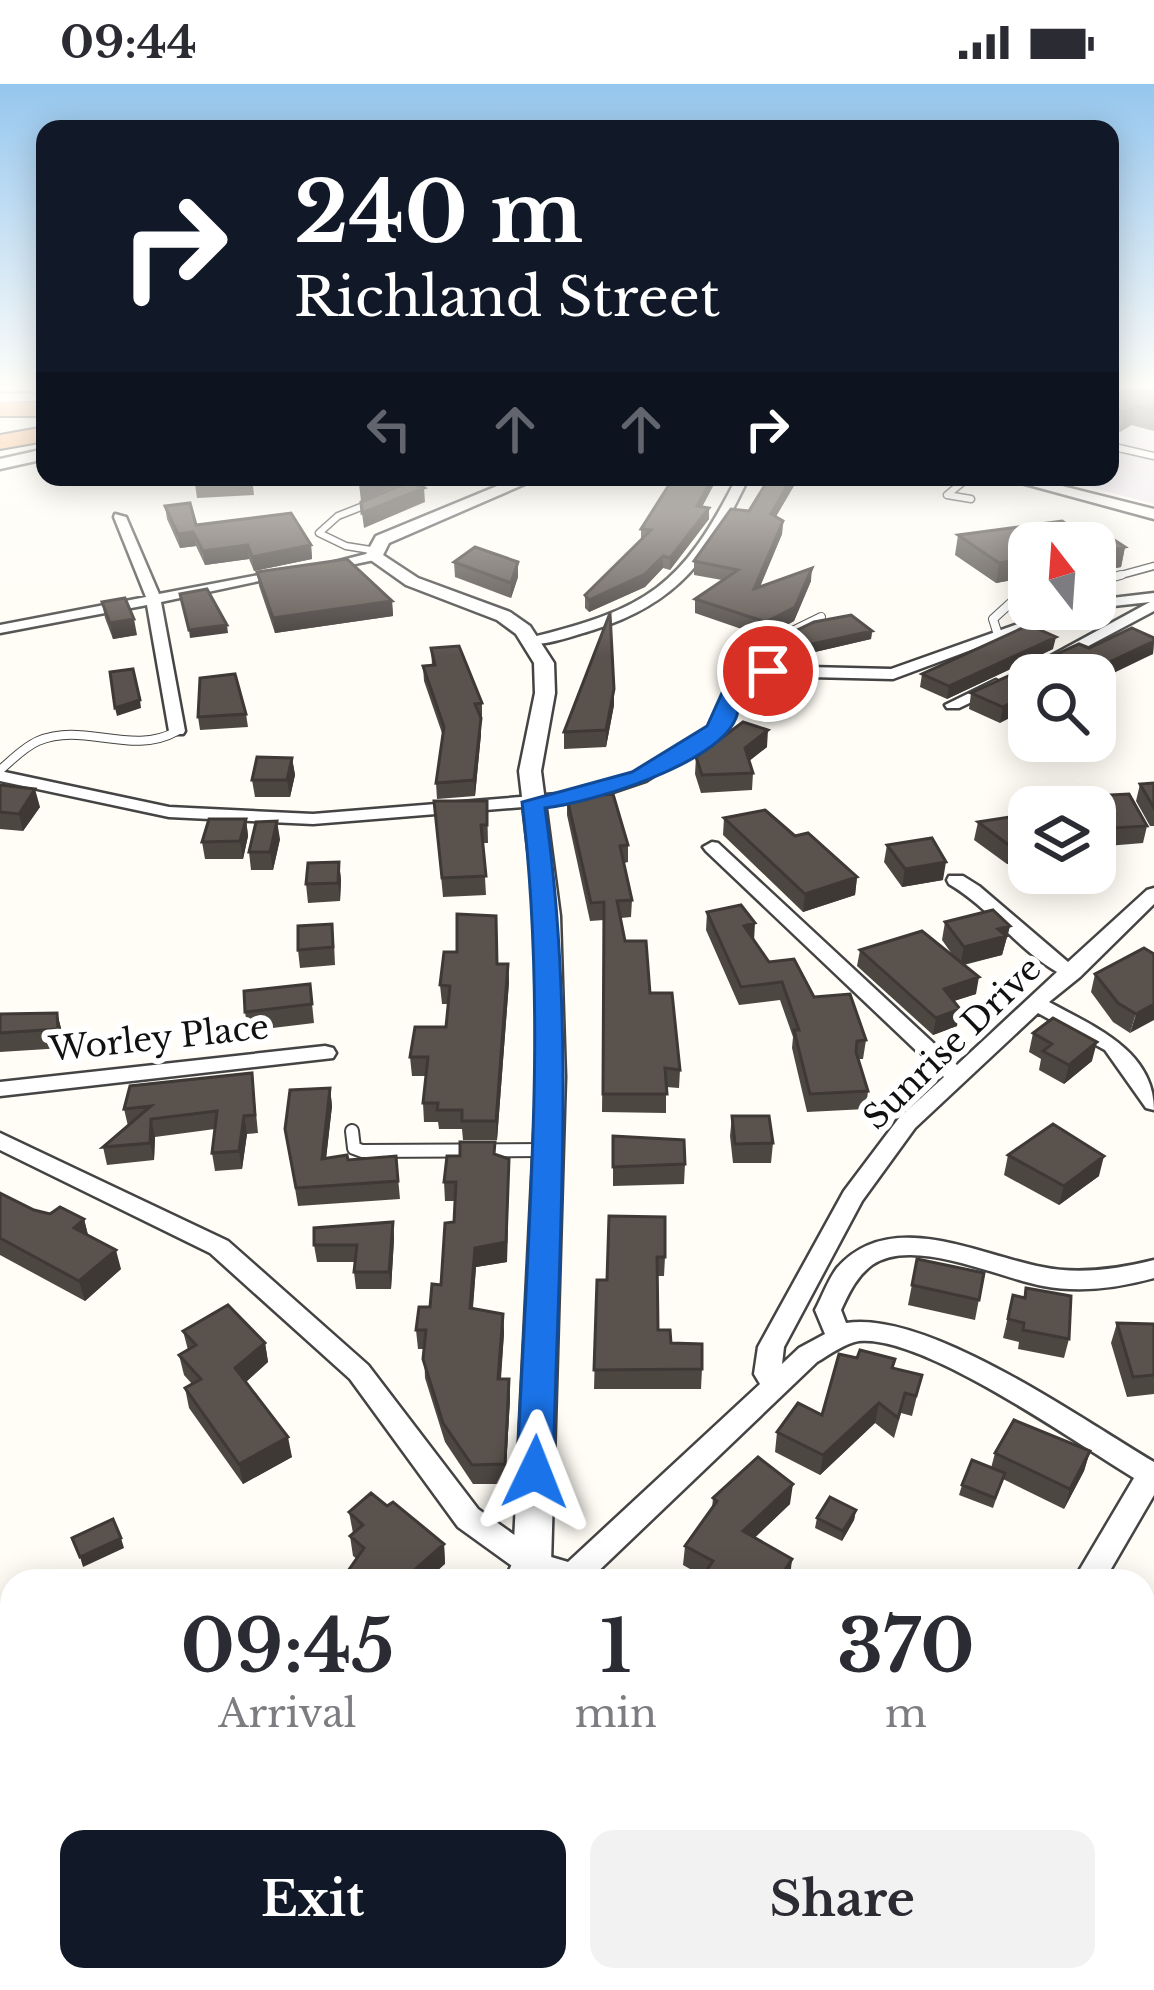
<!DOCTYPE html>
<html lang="en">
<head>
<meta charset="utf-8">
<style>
	:root { --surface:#fff; --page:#f2f2f3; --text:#2b2b33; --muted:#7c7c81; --accent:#111827 }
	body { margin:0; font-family:"Libre Baskerville",serif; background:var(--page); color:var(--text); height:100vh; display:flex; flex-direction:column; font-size:45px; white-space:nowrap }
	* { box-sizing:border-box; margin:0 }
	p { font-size:39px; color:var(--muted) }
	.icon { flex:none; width:66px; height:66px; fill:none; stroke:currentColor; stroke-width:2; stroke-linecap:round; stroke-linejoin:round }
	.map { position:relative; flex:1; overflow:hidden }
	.details { position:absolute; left:0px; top:1485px; width:1155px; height:423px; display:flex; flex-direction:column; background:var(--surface); border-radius:36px 36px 0 0; box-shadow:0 6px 30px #0003 }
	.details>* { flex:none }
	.banner { position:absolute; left:36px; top:36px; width:1083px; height:366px; border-radius:24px; box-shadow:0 6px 30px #0003; background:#111827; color:#fff; overflow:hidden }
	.needle { width:78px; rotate:343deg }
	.controls { position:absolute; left:1008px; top:438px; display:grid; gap:24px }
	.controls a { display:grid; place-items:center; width:108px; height:108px; border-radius:24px; background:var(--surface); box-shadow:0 6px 30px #0003; font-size:60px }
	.pin { position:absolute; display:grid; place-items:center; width:102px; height:102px; color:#fff; margin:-51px; border:6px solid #fff; border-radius:50%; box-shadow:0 3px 12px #0007 }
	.me { position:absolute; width:132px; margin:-66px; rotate:2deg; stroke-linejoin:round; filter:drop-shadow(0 0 9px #0008) }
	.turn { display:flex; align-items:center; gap:42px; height:252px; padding:0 60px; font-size:54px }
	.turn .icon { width:156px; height:156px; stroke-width:2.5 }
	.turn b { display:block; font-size:84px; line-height:102px }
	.lanes { display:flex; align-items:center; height:114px; padding:0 60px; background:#0003; justify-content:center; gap:60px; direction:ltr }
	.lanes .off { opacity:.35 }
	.eta { display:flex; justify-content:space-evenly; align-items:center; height:204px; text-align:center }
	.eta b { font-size:72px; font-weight:700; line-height:84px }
	.button { display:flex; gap:24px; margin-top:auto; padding:24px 60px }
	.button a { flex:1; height:138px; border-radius:24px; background:var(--accent); color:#fff; font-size:48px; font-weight:700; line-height:138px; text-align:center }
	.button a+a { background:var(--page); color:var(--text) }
	.status { display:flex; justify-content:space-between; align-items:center; height:84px; padding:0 60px; background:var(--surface); direction:ltr }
	.status svg { height:33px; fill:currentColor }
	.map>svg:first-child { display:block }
	.industrial { fill:#eee6ef }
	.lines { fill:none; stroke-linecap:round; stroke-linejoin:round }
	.service-far3-casing { stroke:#444; stroke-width:9 }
	.service-far2-casing { stroke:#444; stroke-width:10 }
	.service-far1-casing { stroke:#444; stroke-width:16 }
	.service-casing { stroke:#444; stroke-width:21 }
	.minor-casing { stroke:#444; stroke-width:5 }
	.tertiary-casing { stroke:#444; stroke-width:5 }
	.motorway-casing { stroke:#222; stroke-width:4 }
	.service-far3 { stroke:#fff; stroke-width:6 }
	.service-far2 { stroke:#fff; stroke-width:8 }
	.service-far1 { stroke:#fff; stroke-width:12 }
	.service { stroke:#fff; stroke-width:16 }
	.minor { fill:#fff; fill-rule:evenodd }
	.tertiary { fill:#fff; fill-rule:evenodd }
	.motorway { fill:#f5a25d; fill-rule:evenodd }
	.wall { fill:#4d4742 }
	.shaded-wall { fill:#3f3936 }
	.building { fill:#5a524d; stroke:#3f3936; stroke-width:3 }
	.route { fill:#1a73e8; stroke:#114b97; stroke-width:3 }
	.labels { text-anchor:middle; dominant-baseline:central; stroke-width:12; stroke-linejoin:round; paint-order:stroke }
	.street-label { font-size:33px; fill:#111; stroke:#fff }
</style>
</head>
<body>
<div class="status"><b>09:44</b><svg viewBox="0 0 49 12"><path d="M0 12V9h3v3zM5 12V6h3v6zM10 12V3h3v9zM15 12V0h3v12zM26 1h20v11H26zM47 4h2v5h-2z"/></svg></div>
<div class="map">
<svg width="1154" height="1906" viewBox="0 0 1154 1906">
	<rect width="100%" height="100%" fill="#fffdf5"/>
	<!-- industrial -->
	<path class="industrial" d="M1110,305H1154V420L1051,393H1110Z"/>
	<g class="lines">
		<defs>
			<path id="service-far3" d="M1110,362L1154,372
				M969,393L947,411L971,415
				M406,407L435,393
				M371,419L338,432L319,449L346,462L377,467
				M1110,494L1154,482"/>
			<path id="service-far2" d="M1095,498L1121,491
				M999,554L993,535L1015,515L1029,512
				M755,588L772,557L821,533
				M0,686C12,676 24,663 38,657C84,637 131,673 177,647"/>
			<path id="service-far1" d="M352,1047L354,1064L362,1067L545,1066"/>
			<path id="service" d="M0,1581L12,1577
				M136,1906L138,1896"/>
			<path id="minor" d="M737,393H749C711,472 680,519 593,546C573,552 549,561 529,560V554C647,525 682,503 737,393Z
				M115,430L126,433L159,510L285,486L292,490L161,518L185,647L183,650H171L169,647L147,521L0,549V541L146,513L114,433Z
				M374,468L381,472L379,475L322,487L315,483Z
				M1154,509V527L1062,576L1049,573L1150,518L1095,524V516Z
				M1060,525H1081L893,595L768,592L743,597L736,608L733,634L721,649L646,697L584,718L313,740L169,733L0,697V687L169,723L313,730L582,708L634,689L709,643C722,627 719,610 733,591L768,582L891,585Z
				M996,596L1004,601L1001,604L959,624H947L945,621Z
				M712,758L718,759L957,981L1057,888C1017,865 990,824 949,800L947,796L949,792H963L979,802L1068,878L1147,806L1154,804V820L1080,893L1049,918C1095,943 1154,967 1154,1026L1146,1024L1105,966L1038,929L915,1044L862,1117L784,1263L782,1280L799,1264L825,1250L815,1226C822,1213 828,1196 837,1184C890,1123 979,1171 1042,1183C1079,1191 1118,1185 1154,1176V1194C1118,1204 1080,1209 1043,1202C999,1194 913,1152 872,1181C856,1193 849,1209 841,1226L846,1239C928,1226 1081,1335 1154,1378V1411L1104,1497H1073L1134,1394C1074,1358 924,1251 859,1257C845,1259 829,1271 817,1278L588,1497H546L522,1489L458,1443L350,1295L210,1169L0,1066V1049L228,1157L368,1281L478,1425L541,1470L568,1478L760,1300L754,1290L758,1263L844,1107L899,1034L944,993L706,767L703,763Z
				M325,962L333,964L336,969L333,974L0,1012V998Z
				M1045,1896H1081L1085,1906H1049Z"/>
			<path id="tertiary" d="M45,309V317L0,318V310Z
				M45,365V375L0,385V375Z
				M519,393H541L389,459L383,471L418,494L510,528L530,542L554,579L555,609L541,687L560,832L565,993L551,1480L543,1497H504L513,1478L537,993L536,832L519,687L535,609L534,579L516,550L497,536L406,501L365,472L376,452Z
				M999,393H1026L1154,425V435Z
				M318,1896H364L361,1906H315Z"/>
			<path id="motorway" d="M0,318H45V332H0Z
				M45,343V357L0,365V351Z"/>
		</defs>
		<!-- service-far3 casing -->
		<use href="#service-far3" class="service-far3-casing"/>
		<!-- service-far2 casing -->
		<use href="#service-far2" class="service-far2-casing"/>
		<!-- service-far1 casing -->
		<use href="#service-far1" class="service-far1-casing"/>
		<!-- service casing -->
		<use href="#service" class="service-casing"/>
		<!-- minor casing -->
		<use href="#minor" class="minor-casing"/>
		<!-- tertiary casing -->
		<use href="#tertiary" class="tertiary-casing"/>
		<!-- motorway casing -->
		<use href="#motorway" class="motorway-casing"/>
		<!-- service-far3 -->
		<use href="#service-far3" class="service-far3"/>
		<!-- service-far2 -->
		<use href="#service-far2" class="service-far2"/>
		<!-- service-far1 -->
		<use href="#service-far1" class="service-far1"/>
		<!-- service -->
		<use href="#service" class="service"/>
		<!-- minor -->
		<use href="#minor" class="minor"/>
		<!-- tertiary -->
		<use href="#tertiary" class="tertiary"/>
		<!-- motorway -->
		<use href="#motorway" class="motorway"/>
	</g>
	<!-- wall -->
	<path class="wall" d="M1154,305V347L1131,341L1120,348L1110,345V311Z
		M194,393H252L254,411L197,414Z
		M714,393L713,402L702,423L709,435L670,486L663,484L645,503L589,528L585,524V511L641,457V445Z
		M795,400L776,432L783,437L782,450L760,503L811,497L794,537L765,553L695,529V515L722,496L694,491V477L749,427Z
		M165,422L196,441L311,461L312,475L254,487L249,475L205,481L196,462L180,464L167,435Z
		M1062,437L1076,447L1096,444L1125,463L1121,483L1095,488V459H1029V493L996,499L955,471L958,451Z
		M454,478L518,493L511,514L455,493Z
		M257,488L392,517L393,532L275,549L259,502Z
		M102,518L137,551L113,555L105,534Z
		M872,547L871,555L802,571L786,559L787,551Z
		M1154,554L1153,570L1095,591H1029L1000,639L969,625L971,609L1089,564Z
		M431,564L482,619V635H481V650L475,712L437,715L436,699L443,652L424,597L423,582L432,581Z
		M1053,565L947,615L920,603L922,590Z
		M614,605V621L606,663L564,665V648Z
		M246,630L248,643L200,646L198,633Z
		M767,663L749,677L753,689L752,706L701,709L695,690L696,673Z
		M292,674L295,691L290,713H255L252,696Z
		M1154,699V742H1150L1136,717L1140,700Z
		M0,701L40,723L23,747L0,745Z
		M1088,712L1147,742L1143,759L1095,763V723L1086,720Z
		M567,714L628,761V778L624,779L632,816L631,833L621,834L625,857L650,909L680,986L679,1004L666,1003V1029L602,1028L604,836L590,837L567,731Z
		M434,717H487L488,759H483L486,811L443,813Z
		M1029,730V774L1007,780L974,756L978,738Z
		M724,734L795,752L857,793L855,811L803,828L723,751Z
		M246,735L248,752L243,775H205L202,758Z
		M280,755L273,786H251L249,768Z
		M887,761L943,796L902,803L884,778Z
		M339,778L341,796L340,817L308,819L306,800Z
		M707,828L754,856L769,878L814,913L866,956L863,975H858L868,1007L866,1025L807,1028L792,964L793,953L780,916L739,921L706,846Z
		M945,838L1010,842L1002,871L964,881L976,910L954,917L957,942L933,951L857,882L860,866L954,873L942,856Z
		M334,858L335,881L300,884L298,866Z
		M1154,870L1130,949L1113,938L1091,908L1095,890Z
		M497,880H508L509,898L497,1056H463L462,1045H439L438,1038H424L423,1019L426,992H412L410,973L446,943L448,920H442L440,901Z
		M310,900L314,939L248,947L245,928Z
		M57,929L62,948L63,964L0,968V930Z
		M1033,949L1092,977L1064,1000L1039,986L1041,975L1029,968Z
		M252,989L258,1049L247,1050L242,1085L215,1087L212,1069L215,1045L155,1053L154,1076L107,1081L103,1063L128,1042L124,1025Z
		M330,1004L332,1022L326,1074L348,1076L396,1072L400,1115L298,1122L285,1045Z
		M732,1032L773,1059L771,1079H733L730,1052Z
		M613,1052L685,1080L684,1100L613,1102Z
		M495,1058V1070L509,1075L507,1178L476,1183L473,1224L503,1230L504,1249L501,1295H509L510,1315L505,1400H473L445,1358L425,1294L424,1265H418L416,1246L441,1201L454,1138L455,1117H445L444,1098L460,1072Z
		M1008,1071L1099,1092L1059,1121L1004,1091Z
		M0,1109L34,1126L84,1135L88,1151L121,1185L85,1217L0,1171Z
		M609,1132L665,1173L664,1192H658V1246L671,1259L702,1285L701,1305H594L597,1196H607Z
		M393,1138L394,1155L391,1205H356L354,1188L355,1178H317L314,1161Z
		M917,1175L984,1189L975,1236L908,1221Z
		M1026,1204L1069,1255L1064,1274L1018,1265L1019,1258L1003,1254L1013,1211L1024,1213Z
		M1117,1239L1154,1240V1310L1127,1313L1111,1259Z
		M183,1247L265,1259L268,1278L246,1298L292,1373L243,1400L189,1324L185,1304L192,1300L184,1291L179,1271L188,1266Z
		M893,1284L922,1291L912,1332L901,1329L894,1354L875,1339L820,1391L775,1368L777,1348L822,1331Z
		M1090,1367L1084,1387L1064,1425L1003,1395L993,1424L959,1411L962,1401L991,1384L995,1369Z
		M713,1414L790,1420L755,1453L792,1475L788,1497H699L702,1492L683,1481L685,1462L712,1424Z
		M387,1422L444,1460L445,1480L357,1475L353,1472L350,1452L353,1449L349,1428Z
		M856,1426L854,1436L842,1457L815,1444L817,1434Z
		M0,1608L12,1610V1767L0,1798Z
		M858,1896H927L924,1906H862Z
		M1116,1896H1143L1154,1906H1113Z"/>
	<!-- shaded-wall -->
	<path class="shaded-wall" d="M1136,322L1131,341L1120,348L1124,328Z
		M375,393H416L361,417L359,400Z
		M714,393L713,402L696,434L697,422Z
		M792,393H795V400L770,443L771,430Z
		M424,404L425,418L364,444L362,429Z
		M709,424V435L670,486V474Z
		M783,437L782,450L753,519L754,505Z
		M193,448L196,462L180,464L178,450Z
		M248,461L249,475L205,481L203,467Z
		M311,461L312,475L254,487L252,473Z
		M1125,463L1121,483L1095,488V469Z
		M663,472V484L645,503L589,528V516Z
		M1029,474V493L996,499L999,479Z
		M518,478V493L511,514V499Z
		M812,484L811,497L794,537L765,553L766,538Z
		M392,517L393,532L275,549L273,534Z
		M134,535L137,551L113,555L110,539Z
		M227,541L228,549L190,554L189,546Z
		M872,547L871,555L802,571L803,562Z
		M1056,553L1053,565L947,615L949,602Z
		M1154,557L1153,570L1095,598V591H1082Z
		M614,605V621L606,663V646Z
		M1029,610V624L1000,639L1003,623Z
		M140,616L141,624L117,632L115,624Z
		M481,634V650L475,712L474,696Z
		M768,646L767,663L744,681L745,664Z
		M292,674L295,691L290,713L287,696Z
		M35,705L40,723L23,747L19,730Z
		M246,735L248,752L243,775L240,757Z
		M277,737L280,755L273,786L270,768Z
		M1029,757V774L1007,780L1010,762Z
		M339,778L341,796L340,817L338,799Z
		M946,778L943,796L902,803L905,785Z
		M857,793L855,811L803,828L805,810Z
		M755,839L754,857L744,842Z
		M1010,842L1002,871L960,881L964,863L998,845Z
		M508,880L509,898L497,1056L496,1037Z
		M979,893L976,910L941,921L944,905Z
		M1154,920V936L1130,949L1136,930Z
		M960,925L957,942L933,951L936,934Z
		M57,929L62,948L63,964L58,945Z
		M1097,958L1092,977L1064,1000L1069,981Z
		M330,1004L332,1022L324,1093L322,1075Z
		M244,1032L247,1050L242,1085L239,1067Z
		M151,1035L155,1053L154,1076L150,1059Z
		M1104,1072L1099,1092L1059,1121L1064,1102Z
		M509,1075L507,1178L476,1183L471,1244L470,1224L475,1164Z
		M84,1135L89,1155L74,1144Z
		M393,1138L394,1155L391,1205L389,1188Z
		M116,1166L121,1185L85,1217L79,1197Z
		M503,1230L504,1249L499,1315L498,1295Z
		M265,1259L268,1278L239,1304L235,1284Z
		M509,1295L510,1315L505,1400V1380Z
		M879,1319L875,1339L820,1391L823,1371Z
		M288,1353L292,1373L243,1400L239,1380Z
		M1090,1367L1084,1387L1064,1425L1070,1405Z
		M793,1400L790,1420L741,1467L743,1447Z
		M856,1426L854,1436L842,1457L843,1447Z
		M121,1454L124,1464L83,1483L80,1473Z
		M444,1460L445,1480L426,1497H402Z
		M792,1475L790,1494L788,1497H778Z
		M1154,1671V1683L1143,1692V1680Z
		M0,1736L12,1763L0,1798Z
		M927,1896L924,1906H907L909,1901Z"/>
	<!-- building -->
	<path class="building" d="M1120,305H1154V326L1136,322L1124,328L1110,325V311Z
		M358,393H375L359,400Z
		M674,393H713L697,422L709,424L670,474L663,472L645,490L589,516L585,511L651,446L641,445Z
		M770,393H792L771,430L783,437L754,505L812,484L795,523L766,538L695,515L738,486L694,477L731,425L749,427Z
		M408,398L424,404L362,429L361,418Z
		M190,419L196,441L291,429L311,461L252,473L248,461L203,467L193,448L178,450L165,422Z
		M1062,437L1076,447L1096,444L1125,463L1095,469V459H1029V474L999,479L958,451Z
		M475,463L518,478L511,499L454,478Z
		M347,475L392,517L273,534L257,488Z
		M207,505L227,541L189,546L180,510Z
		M125,514L134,535L110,539L102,518Z
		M610,529L614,605L606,646L564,648Z
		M851,531L872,547L803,562L787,551L814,538Z
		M1029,541L1056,553L949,602L922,590Z
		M1132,544L1154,554V557L1082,591H1029V610L1003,623L971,609L1079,560L1089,564Z
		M459,562L482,619L475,620L481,634L474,696L436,699L444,643L423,582L435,581L431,564Z
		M133,585L140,616L115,624L110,588Z
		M235,590L246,630L198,633L200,594Z
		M743,638L768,646L745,664L753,689L702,691L696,673Z
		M257,673L292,674L287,696H252Z
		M1154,699V724L1140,700Z
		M0,701L35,705L19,730L0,728Z
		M613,710L628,761L620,762L632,816L617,817L625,857H646L650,909H672L680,986L665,984L667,1010H603L604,818L591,819L567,714Z
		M1129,710L1147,742L1095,745V723H1068L1093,719L1088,712Z
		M434,717H487V741H481L486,792L442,794Z
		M765,726L795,752L808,749L857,793L805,810L724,734Z
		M1029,730V757L1010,762L978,738Z
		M209,735H246L240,757L202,758Z
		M277,737L270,768H249L256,738Z
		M932,754L946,778L905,785L887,761Z
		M339,778L338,799L306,800L308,779Z
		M741,821L755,839L744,842L769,878L794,875L814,913L850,910L866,956L857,957L856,968L868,1007L810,1010L794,946H799L782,898L741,903L707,828Z
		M993,826L1010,842L998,845L1006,852L964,863L945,838Z
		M457,830L496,832L497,880H508L496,1037H462V1026H437L438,1019H423L428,973H410L415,943H446L450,902L440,901L444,868H457Z
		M332,840L333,863L298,866V842Z
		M922,847L979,893L944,905L960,925L936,934L860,866Z
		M1144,864L1154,870V920L1136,930L1118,919L1095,890Z
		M310,900L312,920L245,928L244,907Z
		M57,929L58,945L0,949V930Z
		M1053,934L1097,958L1069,981L1043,967L1052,960L1033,949Z
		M252,989L255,1031L244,1032L239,1067L212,1069L217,1027L151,1035L150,1059L103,1063L151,1022L124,1025L130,1002Z
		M330,1004L322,1075L347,1071L348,1076L396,1072L398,1097L296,1104L285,1045L290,1006Z
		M732,1032H769L773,1059L735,1060Z
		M1053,1040L1104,1072L1064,1102L1008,1071Z
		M613,1052L684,1056L685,1080L613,1083Z
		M460,1058H495L494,1070L509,1075L506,1158L475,1164L470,1224L503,1230L498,1295H509L505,1380L472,1381L443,1339L423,1275L426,1246H416L419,1223H430L432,1200L441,1201L445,1139L454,1138L456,1098H444L447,1072H460Z
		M0,1109L34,1126L50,1130L60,1123L84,1135L74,1144L116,1166L79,1197L0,1154Z
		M609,1132L665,1133V1173H657L658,1246H670L671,1259L702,1260V1285L594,1286L597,1196H607Z
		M393,1138L389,1188H354L357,1161H314V1144Z
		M917,1175L984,1189L979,1216L912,1201Z
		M1026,1204L1071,1212L1069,1255L1023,1246L1024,1239L1008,1235L1013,1211L1025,1214Z
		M228,1221L265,1259L235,1284L288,1353L239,1380L185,1304L201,1295L179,1271L196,1261L183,1247Z
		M1117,1239L1154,1240V1291L1133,1293Z
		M860,1266L895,1275L892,1284L922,1291L916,1312L905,1309L898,1334L879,1319L823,1371L777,1348L798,1319L822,1331L839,1270L857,1274Z
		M1014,1336L1090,1367L1070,1405L995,1369Z
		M758,1373L793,1400L743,1447L792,1475L779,1495L765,1487L757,1497H699L713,1477L685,1462L717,1417L713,1414Z
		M972,1376L1005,1389L995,1414L962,1401Z
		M371,1409L387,1422L393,1418L444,1460L402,1497H341L364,1464L350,1452L363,1441L349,1428Z
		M830,1413L856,1426L843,1447L817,1434Z
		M113,1435L121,1454L80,1473L72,1454Z
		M1154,1585V1671L1143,1680V1593Z
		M0,1608L12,1610V1731L0,1729Z
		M1154,1874V1906H1131L1126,1896H1143V1878Z
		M868,1896H927L909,1901L911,1906H872Z"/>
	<!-- sky -->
	<linearGradient id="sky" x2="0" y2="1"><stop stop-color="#95c6ee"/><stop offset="0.53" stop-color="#fffefa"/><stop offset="1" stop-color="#fffefa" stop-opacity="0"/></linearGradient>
	<rect width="1154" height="572" fill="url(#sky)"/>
	<!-- route -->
	<path class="route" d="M768,581L778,587L745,598C737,611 741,621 736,634C718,680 590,719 545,724C577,943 558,1167 553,1388L548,1399L535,1403L522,1399L517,1388C526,1166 549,940 522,718L632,688L707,642L731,589Z"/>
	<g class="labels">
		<!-- street labels -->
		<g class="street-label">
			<text transform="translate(159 954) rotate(-6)">Worley Place</text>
			<text transform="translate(952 959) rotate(-44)">Sunrise Drive</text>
		</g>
	</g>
</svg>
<div class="controls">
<a><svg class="needle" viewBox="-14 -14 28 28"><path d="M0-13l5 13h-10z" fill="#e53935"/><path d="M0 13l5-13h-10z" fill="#7c7c81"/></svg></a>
<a><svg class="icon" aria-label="search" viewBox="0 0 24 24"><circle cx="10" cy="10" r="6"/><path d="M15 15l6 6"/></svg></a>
<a><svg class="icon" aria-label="layers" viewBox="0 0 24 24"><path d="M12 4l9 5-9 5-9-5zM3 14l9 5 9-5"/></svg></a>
</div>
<div class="pin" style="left:768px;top:587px;background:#d93025"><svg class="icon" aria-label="arrive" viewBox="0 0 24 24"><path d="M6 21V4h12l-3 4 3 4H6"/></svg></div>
<svg class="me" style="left:535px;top:1388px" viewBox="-20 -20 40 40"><path d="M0-17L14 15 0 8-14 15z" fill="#1a73e8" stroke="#fff" stroke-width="4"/></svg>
<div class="banner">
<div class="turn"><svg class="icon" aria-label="right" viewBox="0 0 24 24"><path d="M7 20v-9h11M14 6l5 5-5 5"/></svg><div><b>240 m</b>Richland Street</div></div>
<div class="lanes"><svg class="icon off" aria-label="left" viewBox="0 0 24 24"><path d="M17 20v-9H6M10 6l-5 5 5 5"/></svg><svg class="icon off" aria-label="ahead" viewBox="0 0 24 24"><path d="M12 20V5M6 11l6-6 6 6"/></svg><svg class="icon off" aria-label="ahead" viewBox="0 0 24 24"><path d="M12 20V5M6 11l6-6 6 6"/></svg><svg class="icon" aria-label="right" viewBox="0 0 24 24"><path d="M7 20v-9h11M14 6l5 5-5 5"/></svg></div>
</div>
<section class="details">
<div class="eta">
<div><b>09:45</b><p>Arrival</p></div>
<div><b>1</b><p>min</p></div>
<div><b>370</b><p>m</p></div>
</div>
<div class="button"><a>Exit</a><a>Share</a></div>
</section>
</div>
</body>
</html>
